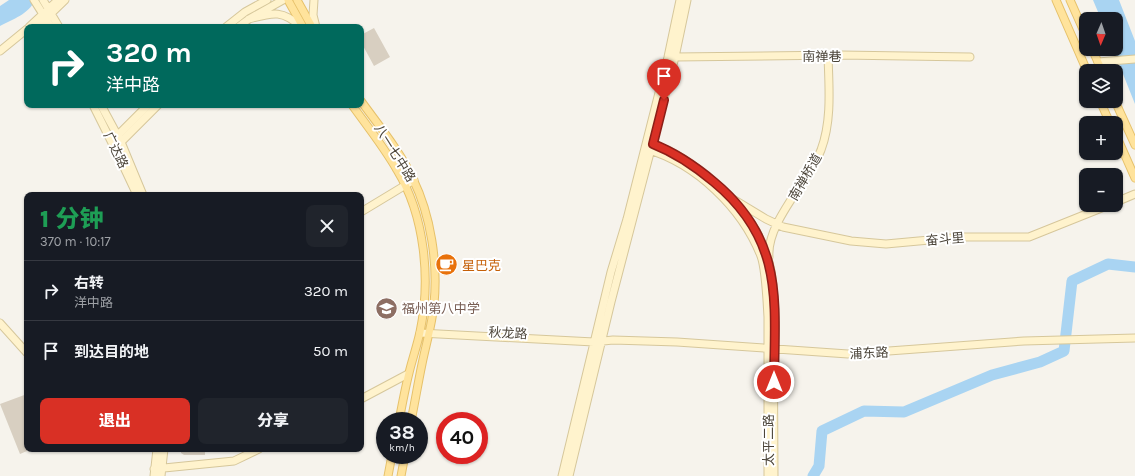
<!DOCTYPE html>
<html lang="zh">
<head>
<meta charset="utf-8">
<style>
	:root { --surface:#171b24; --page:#20242c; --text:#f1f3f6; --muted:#9ea1a6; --line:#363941; --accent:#d93025 }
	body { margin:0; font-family:Karla,"Noto Sans SC",sans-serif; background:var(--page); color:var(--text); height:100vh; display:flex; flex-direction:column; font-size:15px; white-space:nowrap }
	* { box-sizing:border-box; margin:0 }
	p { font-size:13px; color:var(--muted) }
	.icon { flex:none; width:22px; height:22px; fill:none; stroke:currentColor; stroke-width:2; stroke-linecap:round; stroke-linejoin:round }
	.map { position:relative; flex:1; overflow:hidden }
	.side { position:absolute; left:24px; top:192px; width:340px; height:260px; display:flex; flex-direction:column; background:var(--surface); border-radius:8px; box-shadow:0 1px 3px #0004 }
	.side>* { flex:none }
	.hud { position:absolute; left:24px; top:24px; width:340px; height:84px; border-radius:8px; box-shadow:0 1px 3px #0004; background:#00695c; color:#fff; overflow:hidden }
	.needle { width:26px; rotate:182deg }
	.fabs { position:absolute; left:1079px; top:12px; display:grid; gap:8px }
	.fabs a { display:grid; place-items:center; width:44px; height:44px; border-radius:8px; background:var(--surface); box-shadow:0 1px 3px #0004; font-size:20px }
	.speed { position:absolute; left:376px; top:412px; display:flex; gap:8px; font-size:20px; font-weight:700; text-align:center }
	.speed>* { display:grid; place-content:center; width:52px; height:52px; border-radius:50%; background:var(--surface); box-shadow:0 1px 3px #0004; line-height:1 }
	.speed small { font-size:10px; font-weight:400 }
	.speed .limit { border:6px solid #d22; background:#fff; color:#111 }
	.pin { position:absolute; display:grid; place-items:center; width:34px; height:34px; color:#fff; margin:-41px -17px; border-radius:50% 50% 50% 0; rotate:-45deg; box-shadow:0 0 4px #0007 }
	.pin .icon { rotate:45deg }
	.me { position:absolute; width:44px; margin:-22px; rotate:0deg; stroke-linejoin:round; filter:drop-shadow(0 0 3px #0008) }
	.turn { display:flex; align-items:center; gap:14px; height:84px; padding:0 16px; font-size:18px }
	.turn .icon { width:52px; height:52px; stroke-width:2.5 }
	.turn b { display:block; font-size:28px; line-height:34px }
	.round { display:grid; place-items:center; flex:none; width:42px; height:42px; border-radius:8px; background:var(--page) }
	.summary { display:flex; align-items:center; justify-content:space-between; height:68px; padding:0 16px }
	h1 { font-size:24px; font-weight:800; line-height:30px; color:#1e9e55 }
	.action { display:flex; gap:8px; margin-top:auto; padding:8px 16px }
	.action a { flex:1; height:46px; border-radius:8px; background:var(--accent); color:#fff; font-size:16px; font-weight:800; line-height:46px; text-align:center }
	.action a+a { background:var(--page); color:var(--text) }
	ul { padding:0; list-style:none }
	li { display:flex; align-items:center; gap:12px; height:60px; padding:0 16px; border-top:1px solid var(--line) }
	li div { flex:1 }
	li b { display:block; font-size:15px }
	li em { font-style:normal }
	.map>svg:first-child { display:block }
	.water { fill:#a9d4f2 }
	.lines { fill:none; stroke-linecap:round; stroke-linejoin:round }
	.river { stroke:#a9d4f2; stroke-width:11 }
	.building { fill:#d8cfc1 }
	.secondary-casing { stroke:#d6c79b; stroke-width:9 }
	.primary-casing { stroke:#e6c16a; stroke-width:9 }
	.secondary { stroke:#fff3cd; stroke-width:7 }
	.primary { stroke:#ffe39c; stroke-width:7 }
	.route-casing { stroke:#8d1f18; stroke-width:10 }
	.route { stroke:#d93025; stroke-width:7 }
	.labels { text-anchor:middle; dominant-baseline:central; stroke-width:4; stroke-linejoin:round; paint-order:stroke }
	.street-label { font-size:13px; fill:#4b4439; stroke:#fff }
	.food-label { font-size:13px; fill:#c56008; stroke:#fff; text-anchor:start }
	.education-label { font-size:13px; fill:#785e54; stroke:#fff; text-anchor:start }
</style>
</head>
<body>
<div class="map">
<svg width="1135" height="476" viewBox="0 0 1135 476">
	<rect width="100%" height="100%" fill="#f6f3ec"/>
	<!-- water -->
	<path class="water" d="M9,0H35C29,14 13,19 0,26V6Z
		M1093,0H1119L1135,41V104L1113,49H1116V19H1101Z"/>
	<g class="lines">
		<!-- river -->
		<path class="river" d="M813,476L819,466L822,431L864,411L904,412L992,375L1040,362L1064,351L1072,281L1108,264L1135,267"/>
	</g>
	<!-- building -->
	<path class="building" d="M374,28L390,57L374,66L361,42V35Z
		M27,394V451L20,454L0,404Z
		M181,449H205V455H184L181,453Z"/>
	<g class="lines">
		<defs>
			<path id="secondary" d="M34,0L51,27
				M43,0L59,27
				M314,0L313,15L316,27
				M249,19C272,13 282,9 301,27
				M29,27L58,0
				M37,27L65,0
				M226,27L245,12L267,0
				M238,27L249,19L283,0
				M0,51L27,29
				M675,57L841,55L970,57
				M1098,62L1135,59
				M93,105L121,161L137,195
				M101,105L121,142L143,195
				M114,139L148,105
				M648,143C670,149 686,160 704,174C741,202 770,239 773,287L774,476
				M118,145L158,105
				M646,149C697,164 742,208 761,256C766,270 767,301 768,317V476
				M733,199L766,219L783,227L851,241L886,244L962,237H1029L1109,205
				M1116,202L1135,194
				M361,212L414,180
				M769,257C766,223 808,182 821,150C832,121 829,87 828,56
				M0,323L27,353
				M420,333L594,342L613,340L677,342L848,354L1024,341L1135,338
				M361,399L408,374
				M154,469L234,461L259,449
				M154,476L157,449
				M161,476L164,449
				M562,476L611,272L627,219L668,57L680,0
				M569,476L611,302L675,57L687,0"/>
			<path id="primary" d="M288,0L303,27
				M297,0L312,27
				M1056,0L1087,71
				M1070,0L1086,36
				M1092,49L1102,71
				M361,101C379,126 400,151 413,179C431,216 438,263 434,304C432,325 426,344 422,364C418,383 415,402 411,421
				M1100,101L1110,123
				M1115,101L1135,145
				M352,105C367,126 384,147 397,170C425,216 431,280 420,332C417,346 412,360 409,373C405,389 402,405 399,421
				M1116,135L1135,178
				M388,476L392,455
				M401,476L405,455"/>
		</defs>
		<!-- secondary casing -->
		<use href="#secondary" class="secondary-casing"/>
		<!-- primary casing -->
		<use href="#primary" class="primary-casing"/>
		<!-- secondary -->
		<use href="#secondary" class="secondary"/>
		<!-- primary -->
		<use href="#primary" class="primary"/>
	</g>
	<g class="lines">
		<defs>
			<path id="route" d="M664,100L653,144C676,153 695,166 714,182C784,240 775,300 774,382"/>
		</defs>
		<!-- route casing -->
		<use href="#route" class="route-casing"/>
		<!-- route -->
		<use href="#route" class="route"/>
	</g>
	<!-- icons -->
	<defs>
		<symbol id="cafe-disc" viewBox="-11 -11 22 22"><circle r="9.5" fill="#e8710a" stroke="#fff"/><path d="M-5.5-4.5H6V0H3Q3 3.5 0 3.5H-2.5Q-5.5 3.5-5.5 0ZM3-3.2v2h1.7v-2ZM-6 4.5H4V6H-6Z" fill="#fff"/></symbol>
		<symbol id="school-disc" viewBox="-11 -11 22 22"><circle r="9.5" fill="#8d6e63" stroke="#fff"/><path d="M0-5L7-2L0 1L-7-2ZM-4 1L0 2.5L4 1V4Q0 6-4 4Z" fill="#fff"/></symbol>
	</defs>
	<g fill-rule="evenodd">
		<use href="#cafe-disc" x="434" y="252" width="25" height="25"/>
		<use href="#school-disc" x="374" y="296" width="25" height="25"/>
	</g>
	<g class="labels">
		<!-- street labels -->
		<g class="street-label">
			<text x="822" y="56">南禅巷</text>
			<text transform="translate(116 150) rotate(64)">广达路</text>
			<text transform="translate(395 153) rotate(58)">八一七中路</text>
			<text transform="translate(805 177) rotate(-60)">南禅桥道</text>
			<text transform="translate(945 239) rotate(-5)">奋斗里</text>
			<text transform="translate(508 333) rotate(3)">秋龙路</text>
			<text transform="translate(869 353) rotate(-3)">浦东路</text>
			<text transform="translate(768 440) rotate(-90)">太平二路</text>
		</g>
		<!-- food labels -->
		<g class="food-label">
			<text x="462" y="265">星巴克</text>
		</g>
		<!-- education labels -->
		<g class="education-label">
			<text x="402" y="308">福州第八中学</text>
		</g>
	</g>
</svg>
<div class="fabs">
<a><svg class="needle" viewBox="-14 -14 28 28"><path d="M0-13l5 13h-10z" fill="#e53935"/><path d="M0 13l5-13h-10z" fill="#9ea1a6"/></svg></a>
<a><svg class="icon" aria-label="layers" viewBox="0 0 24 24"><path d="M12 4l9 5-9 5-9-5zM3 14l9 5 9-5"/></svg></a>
<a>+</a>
<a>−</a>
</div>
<div class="speed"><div>38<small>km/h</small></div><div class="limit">40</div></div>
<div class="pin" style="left:664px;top:100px;background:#d93025"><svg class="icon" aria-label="arrive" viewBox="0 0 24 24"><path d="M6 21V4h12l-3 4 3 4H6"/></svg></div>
<svg class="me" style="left:774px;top:382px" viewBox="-20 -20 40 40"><circle r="17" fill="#d93025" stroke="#fff" stroke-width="3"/><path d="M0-11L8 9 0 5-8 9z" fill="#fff"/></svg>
<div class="hud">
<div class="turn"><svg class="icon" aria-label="right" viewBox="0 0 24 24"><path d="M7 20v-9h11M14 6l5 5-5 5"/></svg><div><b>320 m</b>洋中路</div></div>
</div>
<section class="side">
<div class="summary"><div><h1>1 分钟</h1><p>370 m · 10:17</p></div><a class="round"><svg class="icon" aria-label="close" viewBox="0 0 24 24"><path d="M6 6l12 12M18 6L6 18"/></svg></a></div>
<ul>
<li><svg class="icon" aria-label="right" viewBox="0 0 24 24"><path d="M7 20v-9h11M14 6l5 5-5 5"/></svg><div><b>右转</b><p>洋中路</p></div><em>320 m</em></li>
<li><svg class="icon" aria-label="arrive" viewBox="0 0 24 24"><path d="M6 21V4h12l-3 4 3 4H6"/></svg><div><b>到达目的地</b></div><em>50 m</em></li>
</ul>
<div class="action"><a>退出</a><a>分享</a></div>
</section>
</div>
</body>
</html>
